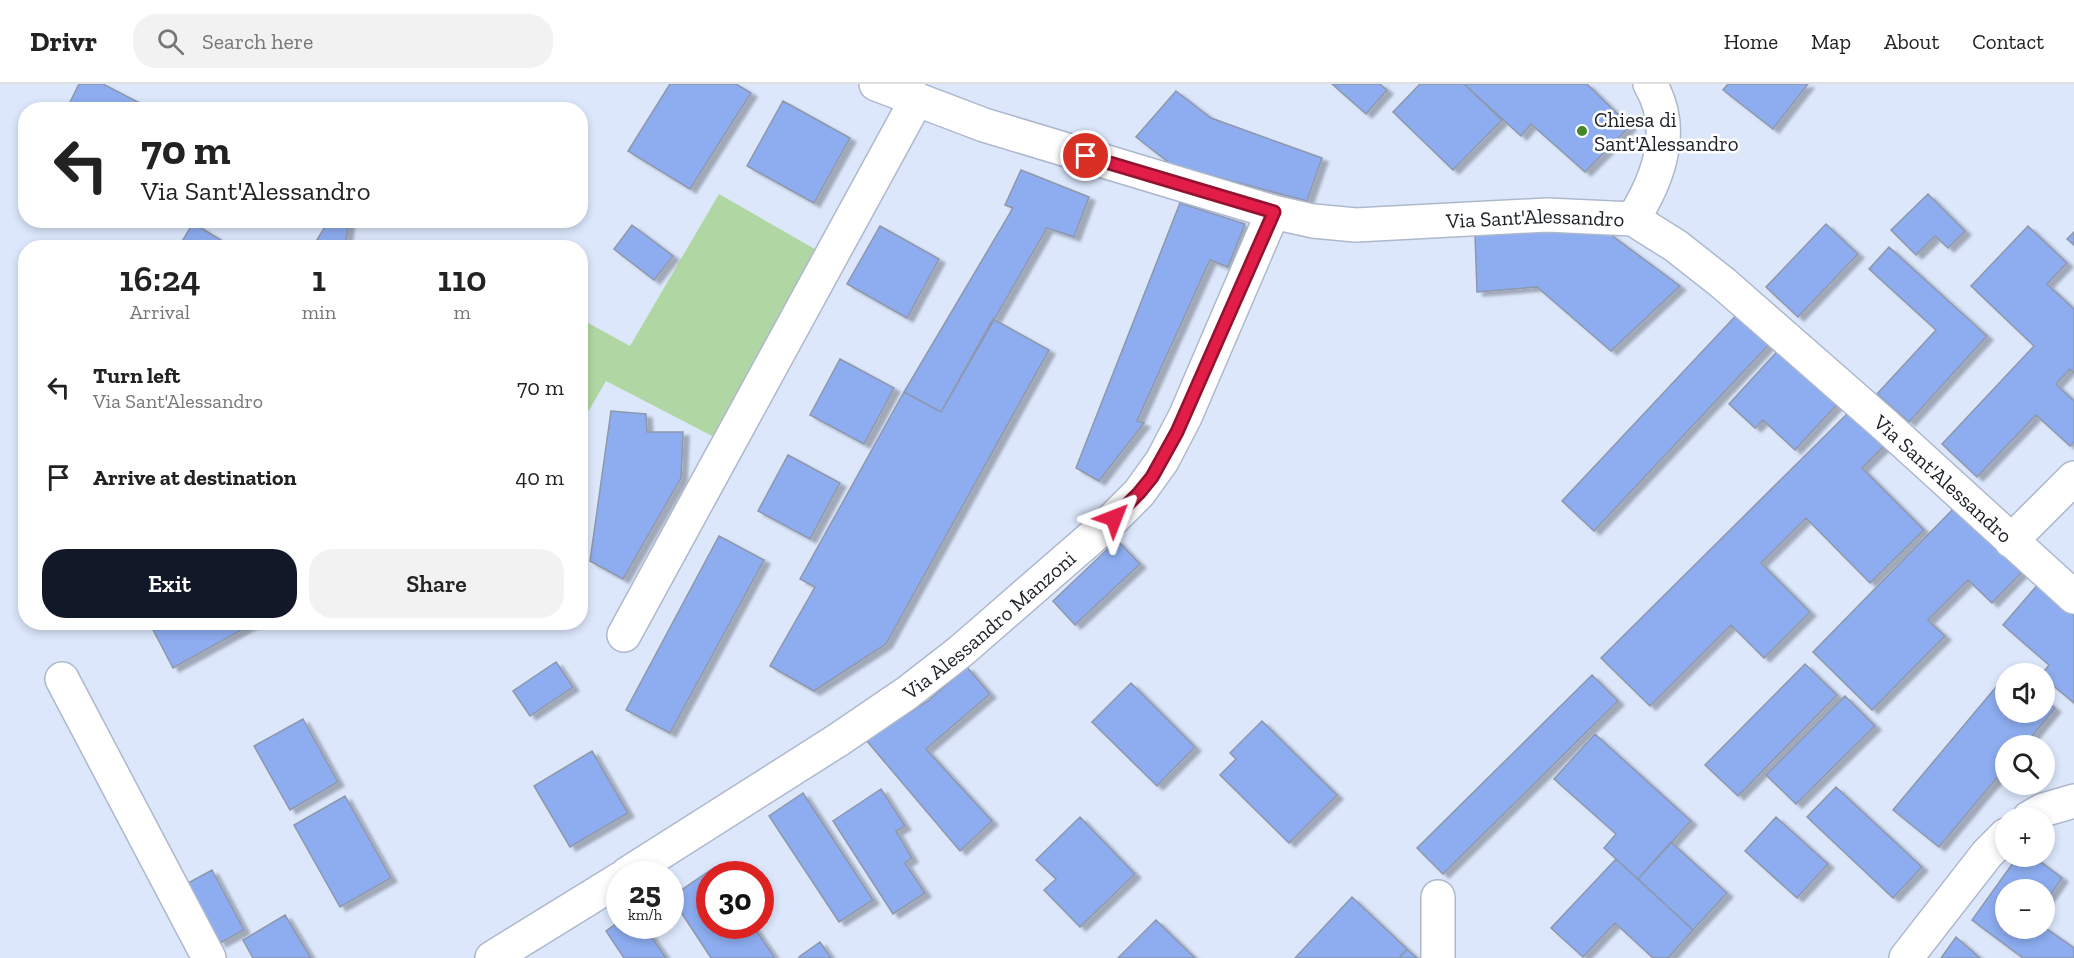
<!DOCTYPE html>
<html lang="en">
<head>
<meta charset="utf-8">
<style>
	:root { --surface:#fff; --page:#f2f2f2; --text:#222; --muted:#767676; --line:#e0e0e0; --accent:#111827 }
	body { margin:0; font-family:"Zilla Slab",serif; background:var(--page); color:var(--text); height:100vh; display:flex; flex-direction:column; font-size:22px; white-space:nowrap }
	* { box-sizing:border-box; margin:0 }
	p { font-size:20px; color:var(--muted) }
	.icon { flex:none; width:33px; height:33px; fill:none; stroke:currentColor; stroke-width:2; stroke-linecap:round; stroke-linejoin:round }
	.map { position:relative; flex:1; overflow:hidden }
	.panel { position:absolute; left:18px; top:156px; width:570px; height:390px; display:flex; flex-direction:column; background:var(--surface); border-radius:24px; box-shadow:0 3px 9px #0003 }
	.panel>* { flex:none }
	.hud { position:absolute; left:18px; top:18px; width:570px; height:126px; border-radius:24px; box-shadow:0 3px 9px #0003; background:#fff; color:var(--text); overflow:hidden }
	.controls { position:absolute; left:1995px; top:579px; display:grid; gap:12px }
	.controls a { display:grid; place-items:center; width:60px; height:60px; border-radius:50%; background:var(--surface); box-shadow:0 3px 9px #0003; font-size:30px }
	.speed { position:absolute; left:606px; top:777px; display:flex; gap:12px; font-size:30px; font-weight:700; text-align:center }
	.speed>* { display:grid; place-content:center; width:78px; height:78px; border-radius:50%; background:var(--surface); box-shadow:0 3px 9px #0003; line-height:1 }
	.speed small { font-size:15px; font-weight:400 }
	.speed .limit { border:9px solid #d22; background:#fff; color:#111 }
	.pin { position:absolute; display:grid; place-items:center; width:51px; height:51px; color:#fff; margin:-26px; border:3px solid #fff; border-radius:50%; box-shadow:0 2px 6px #0007 }
	.me { position:absolute; width:66px; margin:-33px; rotate:45deg; stroke-linejoin:round; filter:drop-shadow(0 0 4px #0008) }
	.turn { display:flex; align-items:center; gap:21px; height:126px; padding:0 24px; font-size:27px }
	.turn .icon { width:78px; height:78px; stroke-width:2.5 }
	.turn b { display:block; font-size:42px; line-height:51px }
	.eta { display:flex; justify-content:space-evenly; align-items:center; height:102px; text-align:center }
	.eta b { font-size:36px; font-weight:600; line-height:42px }
	.cta { display:flex; gap:12px; margin-top:auto; padding:12px 24px }
	.cta a { flex:1; height:69px; border-radius:24px; background:var(--accent); color:#fff; font-size:24px; font-weight:600; line-height:69px; text-align:center }
	.cta a+a { background:var(--page); color:var(--text) }
	ul { padding:0; list-style:none }
	li { display:flex; align-items:center; gap:18px; height:90px; padding:0 24px }
	li div { flex:1 }
	li b { display:block; font-size:22px }
	li em { font-style:normal }
	header { display:flex; align-items:center; gap:36px; box-sizing:border-box; height:84px; padding:0 30px; background:var(--surface); border-bottom:2px solid var(--line) }
	header strong { font-size:28px }
	nav { display:flex; gap:33px; margin-inline-start:auto; font-size:21px }
	.search { width:420px; height:54px; background:var(--page); display:flex; align-items:center; gap:15px; box-sizing:border-box; padding:0 21px; border-radius:24px; color:var(--muted); font-size:22px }
	.map>svg:first-child { display:block }
	.green { fill:#b0d7a3 }
	.building { fill:#8dadf0; stroke:#8e97ab; stroke-width:1.5; filter:url(#shadow) }
	.lines { fill:none; stroke-linecap:round; stroke-linejoin:round }
	.minor-casing { stroke:#aeb8cd; stroke-width:36 }
	.minor { stroke:#fff; stroke-width:33 }
	.route-casing { stroke:#92132f; stroke-width:15 }
	.route { stroke:#e11d48; stroke-width:10 }
	.poi-dot { fill:#448628; stroke:#fff; stroke-width:2 }
	.labels { text-anchor:middle; dominant-baseline:central; stroke-width:5; stroke-linejoin:round; paint-order:stroke }
	.poi-label { font-size:21px; fill:#1c2028; stroke:#fff; text-anchor:start }
	.street-label { font-size:21px; fill:#1c2028; stroke:#fff }
</style>
</head>
<body>
<header>
<strong>Drivr</strong>
<div class="search"><svg class="icon" aria-label="search" viewBox="0 0 24 24"><circle cx="10" cy="10" r="6"/><path d="M15 15l6 6"/></svg>Search here</div>
<nav><a>Home</a><a>Map</a><a>About</a><a>Contact</a></nav>
</header>
<div class="map">
<svg width="2074" height="874" viewBox="0 0 2074 874">
	<defs>
		<filter id="shadow"><feDropShadow dx="6" dy="4" stdDeviation="1.5" flood-color="#0004"/></filter>
	</defs>
	<rect width="100%" height="100%" fill="#dce7fc"/>
	<!-- green -->
	<path class="green" d="M719,110L820,168L716,354L606,297L581,340V235L630,262Z"/>
	<!-- building -->
	<path class="building" d="M79,0H103L153,26H66Z
		M670,0H736L751,9L690,105L628,67Z
		M1332,0H1380L1387,6L1366,30Z
		M1420,0H1464L1502,36L1453,86L1393,28Z
		M1464,0H1587L1630,42L1585,88L1531,40L1521,52Z
		M1728,0H1808L1773,45L1723,6Z
		M1176,7L1211,34L1322,74L1307,117L1172,81L1136,53Z
		M783,17L850,54L814,119L747,82Z
		M269,20L278,26H265Z
		M1021,86L1089,113L1074,153L1047,144L941,328L904,308L1013,124L1005,121Z
		M1928,110L1965,147L1948,164L1935,152L1916,171L1891,146Z
		M1180,119L1245,140L1228,183L1210,176L1137,337L1144,339L1099,397L1076,384Z
		M329,136H349L345,164H312Z
		M193,139L232,163V164H178Z
		M1826,140L1858,170L1798,233L1766,203Z
		M632,141L673,172L654,196L614,165Z
		M880,142L939,175L907,234L847,200Z
		M2028,142L2067,179L2047,200L2074,225V289L2070,285L2056,300L2074,317V358L2070,362L2036,331L1977,393L1942,360L2034,262L1971,202Z
		M1569,144L1607,148L1680,202L1611,267L1537,203L1477,208L1475,150Z
		M2074,148V161L2067,155Z
		M1889,163L1987,252L1909,338L1877,310L1936,246L1869,185Z
		M1743,224L1775,254L1594,447L1562,417Z
		M993,235L1049,266L886,560L814,607L770,582L815,503L800,495L904,308L941,328Z
		M1785,259L1843,314L1795,366L1763,336L1755,344L1729,320Z
		M840,275L894,304L864,360L810,331Z
		M1852,325L1886,360L1862,384L1924,446L1870,499L1806,434L1761,479L1810,528L1764,574L1731,541L1650,622L1601,574Z
		M611,327L646,330L647,348H683L681,394L623,495L590,477Z
		M788,371L840,399L810,455L758,427Z
		M1957,421L2024,486L1992,519L1968,496L1928,536L1945,552L1872,626L1813,568Z
		M719,452L764,476L670,649L626,626Z
		M1117,456L1140,480L1075,541L1053,517Z
		M2040,498L2074,527V619L2044,594V590H2042L2049,581L2003,541Z
		M149,538H256L173,584Z
		M556,578L573,603L530,632L513,607Z
		M1805,580L1837,611L1738,712L1705,681Z
		M967,583L990,610L926,665L992,737L960,767L866,656L928,617Z
		M1592,591L1618,617L1443,790L1417,764Z
		M2006,591V628H2044V615L2055,624L2024,662H2006V683L1939,763L1893,726Z
		M1131,599L1195,663L1157,702L1092,638Z
		M1845,612L1875,642L1796,720L1766,691Z
		M303,635L338,698L290,726L254,662Z
		M1262,637L1337,711L1289,759L1220,691L1236,675L1230,669Z
		M1595,650L1691,737L1638,795L1604,764L1616,750L1554,695Z
		M592,667L628,729L570,763L534,702Z
		M1836,703L1922,783L1893,814L1807,733Z
		M881,705L905,742L896,747L912,774L905,779L925,809L893,830L833,737Z
		M803,709L873,816L839,838L769,732Z
		M345,712L391,794L340,823L294,741Z
		M1080,733L1135,790L1080,843L1044,806L1056,795L1036,776Z
		M1776,733L1828,780L1797,814L1745,767Z
		M1671,758L1727,809L1693,846L1638,795Z
		M2018,772H2033L2062,794L2044,820V806H2006V844H2044V843L2074,864V874H2023L1972,836Z
		M1616,775L1693,846L1668,874H1653L1615,839L1583,873L1551,844Z
		M715,783L719,790H710V842H753L775,874H711L671,813Z
		M212,786L244,846L220,859L188,799Z
		M1352,813L1407,865L1399,874H1295Z
		M285,831L311,874H253L243,856Z
		M1156,836L1195,874H1118Z
		M620,837V842H644L666,874H624L606,847Z
		M1956,853L1980,874H1941Z
		M820,858L831,874H799V873Z
		M1407,865L1417,874H1399Z"/>
	<g class="lines">
		<defs>
			<g id="minor">
				<path id="s1" d="M876,0L984,41L1273,128L1313,137L1356,141L1547,131L1633,135L1676,162L1723,199L1884,340L2074,513"/>
				<path d="M1633,135C1659,94 1677,45 1650,0"/>
				<path d="M2011,457L2074,394"/>
				<path d="M624,551L917,15"/>
				<path d="M62,595L209,874"/>
				<path d="M2029,734L2043,726L2074,717"/>
				<path id="s2" d="M627,790L838,656L907,609L961,567L1114,434L1139,409L1162,377L1185,333L1273,128"/>
				<path d="M1438,813V874"/>
				<path d="M492,874L620,795"/>
				<path d="M1906,874L1987,770L2006,751"/>
			</g>
		</defs>
		<!-- minor casing -->
		<use href="#minor" class="minor-casing"/>
		<!-- minor -->
		<use href="#minor" class="minor"/>
	</g>
	<g class="lines">
		<defs>
			<path id="route" d="M1086,72L1274,128L1177,348L1152,393L1139,409L1114,434"/>
		</defs>
		<!-- route casing -->
		<use href="#route" class="route-casing"/>
		<!-- route -->
		<use href="#route" class="route"/>
	</g>
	<!-- markers -->
	<circle class="poi-dot" cx="1582" cy="47" r="6"/>
	<g class="labels">
		<!-- poi labels -->
		<g class="poi-label">
			<text x="1594" y="35">Chiesa di<tspan x="1594" dy="24">Sant'Alessandro</tspan></text>
		</g>
		<!-- street labels -->
		<g class="street-label">
			<text stroke="none"><textPath href="#s1" startOffset="681">Via Sant'Alessandro</textPath></text>
			<text stroke="none"><textPath href="#s1" startOffset="1184">Via Sant'Alessandro</textPath></text>
			<text stroke="none"><textPath href="#s2" startOffset="440">Via Alessandro Manzoni</textPath></text>
		</g>
	</g>
</svg>
<div class="controls">
<a><svg class="icon" aria-label="sound" viewBox="0 0 24 24"><path d="M4 9h4l5-4v14l-5-4H4zM17 9q2 3 0 6"/></svg></a>
<a><svg class="icon" aria-label="search" viewBox="0 0 24 24"><circle cx="10" cy="10" r="6"/><path d="M15 15l6 6"/></svg></a>
<a>+</a>
<a>−</a>
</div>
<div class="speed"><div>25<small>km/h</small></div><div class="limit">30</div></div>
<div class="pin" style="left:1086px;top:72px;background:#d93025"><svg class="icon" aria-label="arrive" viewBox="0 0 24 24"><path d="M6 21V4h12l-3 4 3 4H6"/></svg></div>
<svg class="me" style="left:1114px;top:434px" viewBox="-20 -20 40 40"><path d="M0-17L14 15 0 8-14 15z" fill="#e11d48" stroke="#fff" stroke-width="4"/></svg>
<div class="hud">
<div class="turn"><svg class="icon" aria-label="left" viewBox="0 0 24 24"><path d="M17 20v-9H6M10 6l-5 5 5 5"/></svg><div><b>70 m</b>Via Sant'Alessandro</div></div>
</div>
<section class="panel">
<div class="eta">
<div><b>16:24</b><p>Arrival</p></div>
<div><b>1</b><p>min</p></div>
<div><b>110</b><p>m</p></div>
</div>
<ul>
<li><svg class="icon" aria-label="left" viewBox="0 0 24 24"><path d="M17 20v-9H6M10 6l-5 5 5 5"/></svg><div><b>Turn left</b><p>Via Sant'Alessandro</p></div><em>70 m</em></li>
<li><svg class="icon" aria-label="arrive" viewBox="0 0 24 24"><path d="M6 21V4h12l-3 4 3 4H6"/></svg><div><b>Arrive at destination</b></div><em>40 m</em></li>
</ul>
<div class="cta"><a>Exit</a><a>Share</a></div>
</section>
</div>
</body>
</html>
